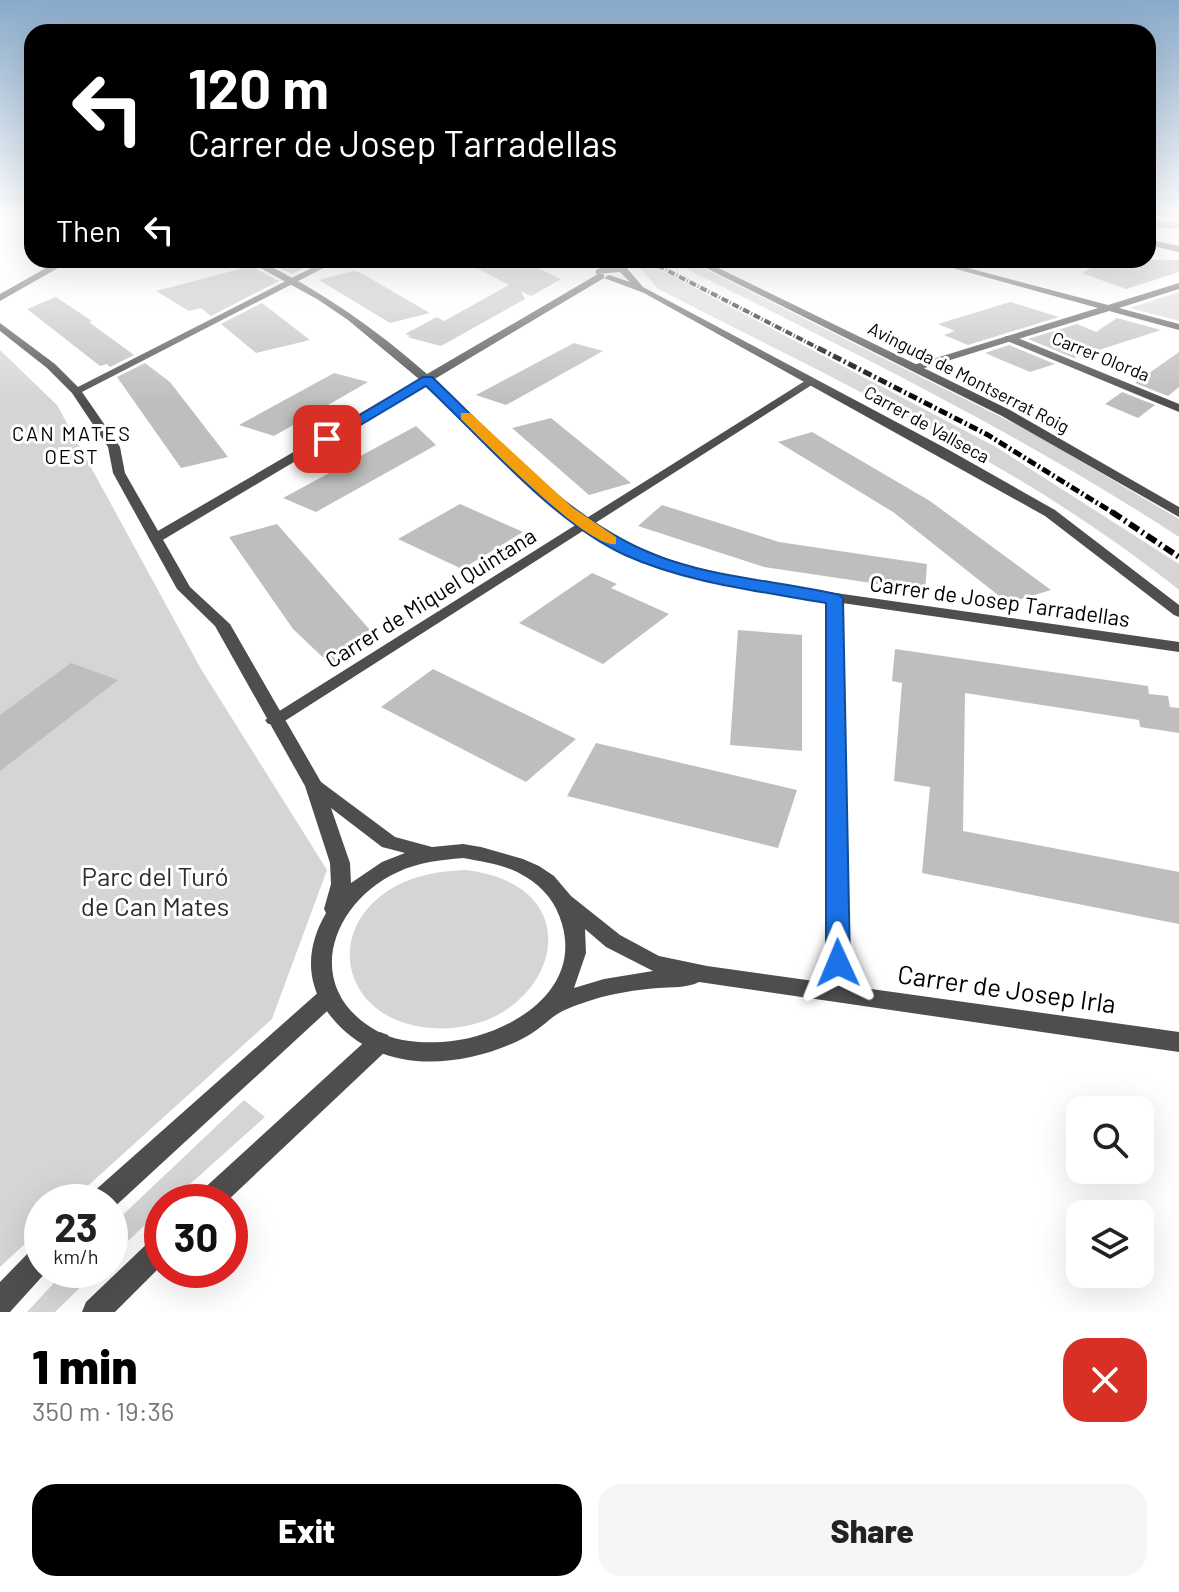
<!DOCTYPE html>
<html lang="en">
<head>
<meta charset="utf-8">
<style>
	:root { --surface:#fff; --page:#f6f6f6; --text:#222; --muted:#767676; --accent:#000 }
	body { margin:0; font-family:Barlow,sans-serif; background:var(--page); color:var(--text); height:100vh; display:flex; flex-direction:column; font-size:30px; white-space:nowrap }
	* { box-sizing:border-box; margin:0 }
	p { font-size:26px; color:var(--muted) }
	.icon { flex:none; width:44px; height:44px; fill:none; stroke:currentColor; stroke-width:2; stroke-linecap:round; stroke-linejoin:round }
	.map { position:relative; height:1312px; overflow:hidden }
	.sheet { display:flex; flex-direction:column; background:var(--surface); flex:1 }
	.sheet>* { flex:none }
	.banner { position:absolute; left:24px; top:24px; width:1132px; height:244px; border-radius:24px; box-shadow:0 8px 32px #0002; background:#000; color:#fff; overflow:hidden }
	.tools { position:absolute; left:1066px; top:1096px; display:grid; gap:16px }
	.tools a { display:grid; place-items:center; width:88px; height:88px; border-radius:16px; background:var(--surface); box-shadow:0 8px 32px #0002; font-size:40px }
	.speed { position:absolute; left:24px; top:1184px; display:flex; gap:16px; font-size:40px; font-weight:700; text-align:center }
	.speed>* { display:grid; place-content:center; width:104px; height:104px; border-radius:50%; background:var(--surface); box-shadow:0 8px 32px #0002; line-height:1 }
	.speed small { font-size:20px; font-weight:400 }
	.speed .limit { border:12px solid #d22; background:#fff; color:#111 }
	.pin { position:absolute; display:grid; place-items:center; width:68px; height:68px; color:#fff; margin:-34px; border-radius:16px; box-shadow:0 4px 12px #0006 }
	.me { position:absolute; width:88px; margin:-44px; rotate:359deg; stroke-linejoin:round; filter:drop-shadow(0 0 6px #0008) }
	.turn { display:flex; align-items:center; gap:28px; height:168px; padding:0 32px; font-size:36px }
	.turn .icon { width:104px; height:104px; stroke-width:2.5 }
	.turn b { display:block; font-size:56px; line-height:68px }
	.then { display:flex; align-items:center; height:76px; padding:0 32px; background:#0003; gap:16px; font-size:30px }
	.round { display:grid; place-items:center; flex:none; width:84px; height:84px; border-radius:24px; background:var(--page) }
	.summary { display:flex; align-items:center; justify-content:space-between; height:136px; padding:0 32px }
	h1 { font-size:48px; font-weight:800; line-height:60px; color:var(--accent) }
	.cta { display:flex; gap:16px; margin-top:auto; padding:16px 32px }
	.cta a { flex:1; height:92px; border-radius:24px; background:var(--accent); color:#fff; font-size:32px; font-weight:800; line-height:92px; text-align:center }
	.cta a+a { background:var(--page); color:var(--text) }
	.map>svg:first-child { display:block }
	.green { fill:#d5d5d5 }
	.building { fill:#bebebe }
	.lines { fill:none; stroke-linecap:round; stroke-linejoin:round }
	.pedestrian { fill:#4e4e4e; fill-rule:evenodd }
	.minor { fill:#4e4e4e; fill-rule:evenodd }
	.tertiary { fill:#4e4e4e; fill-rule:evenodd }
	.rail-far2 { stroke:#000; stroke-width:4; stroke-dasharray:7 2 1 2; stroke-linecap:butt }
	.rail-far1 { stroke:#000; stroke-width:5; stroke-dasharray:9 3 2 3; stroke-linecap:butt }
	.rail { stroke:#000; stroke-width:6; stroke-dasharray:11 4 2 4; stroke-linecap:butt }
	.route { fill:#1a73e8; stroke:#114b97; stroke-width:2 }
	.slow { fill:#f59e0b }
	.labels { text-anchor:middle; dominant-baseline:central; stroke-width:6; stroke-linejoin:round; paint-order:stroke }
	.far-street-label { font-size:18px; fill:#000; stroke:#fff }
	.far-neighbourhood-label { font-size:20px; letter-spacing:2px; fill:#000; stroke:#fff }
	.street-label { font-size:22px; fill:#000; stroke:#fff }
	.near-park-label { font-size:26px; fill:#2c2c2c; stroke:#fff }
	.near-street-label { font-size:26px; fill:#000; stroke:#fff }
</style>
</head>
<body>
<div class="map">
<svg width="1179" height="1312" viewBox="0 0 1179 1312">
	<rect width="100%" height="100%" fill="#fff"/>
	<!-- green -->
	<path class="green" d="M629,260H642L996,447L1179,564V590C1023,465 835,380 658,289L642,270Z
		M669,260H687L1029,431L1179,519V537C1017,431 842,347 669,260Z
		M1179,292V321L1130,308Z
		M0,350L57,405L201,669L327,870L272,1019L70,1202H42V1228L0,1267Z
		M466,870C609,888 547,1045 422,1027C340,1015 323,926 396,886C418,874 442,871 466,870Z
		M244,1100L265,1117L170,1202H162V1209L110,1258V1227Z
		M66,1270H98L55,1312H27Z"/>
	<!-- building -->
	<path class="building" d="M275,260H320L292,274L268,262Z
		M461,260H521L561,279L531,296L521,291L525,299L441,346L407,337L411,336L405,334L437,317L444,321L509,285Z
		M1105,260H1179V272L1126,289L1082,273Z
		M251,266L279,281L211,316L201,308L189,311L156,291Z
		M353,271L359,272L430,313L390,323L319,280Z
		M56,297L92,321L89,322L134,355L110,367L107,364L100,366L27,309Z
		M1010,302L1059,317L968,345L944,335L955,331L938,324Z
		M262,303L310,340L256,353L221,324Z
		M1117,318L1161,330L1074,358L1028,339L1077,324L1096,332Z
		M574,343L603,351L506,405L476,395Z
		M1009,345L1055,364L1030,372L985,353Z
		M1179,352V387L1168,396L1135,383Z
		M145,363L170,382L228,457L181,468L117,377Z
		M334,373L368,382L274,436L239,425Z
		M1122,392L1155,405L1138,418L1105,404Z
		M551,418L631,483L589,495L512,428Z
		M416,426L436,445L316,512L283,498Z
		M812,432L930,501L1051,590L1008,603L893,512L778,442Z
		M460,504L523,532L462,569L398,539Z
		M662,505L779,542L927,564L925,591L764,567L638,526Z
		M277,524L377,638L333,667L293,629L229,537Z
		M592,573L617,584L611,588L669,614L603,664L519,623Z
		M738,630L802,635V751L730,745Z
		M895,649L1148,686L1149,694L1168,696L1170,707L1179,708V733L1140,727L1139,720L965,693L963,831L1179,872V924L922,873L930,787L894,781L902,683L892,681Z
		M71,663L118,680L0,771V715Z
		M433,669L576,739L526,782L381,707Z
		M596,743L797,790L778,848L567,796Z"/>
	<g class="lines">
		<!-- pedestrian -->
		<path class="pedestrian" d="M327,260H339L80,393L70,391Z
			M1005,336H1013L1179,404V412L1005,340Z
			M808,379L818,381L280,724H268L265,720Z"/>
		<!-- minor -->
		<path class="minor" d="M1148,220L1179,223V229L1148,226Z
			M60,260H72L0,301V294Z
			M246,260H258C320,290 375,328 427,374L598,274H604V278L433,380L575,511L619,539L668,559L731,578L1179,642V652L842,603L849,993L846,999L838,1002L830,999L827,993L826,600C747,589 662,579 592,536C561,517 535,490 509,464C482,437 454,410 425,384L161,541H151L149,538L151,535L419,379L348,320L317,299Z
			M938,260L1108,305L1179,283V289L1119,308L1179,324V330L1109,311L918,370H910V366L1098,308L938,264Z
			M329,987L337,990L340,996L337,1002L110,1211V1202H88L92,1193L321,990Z
			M380,1032L388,1035L391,1042L388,1049L226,1202H195L199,1193L372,1035Z
			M162,1234V1265L115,1312H82L86,1302L153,1238Z
			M42,1244V1270H48L10,1312H0V1282L33,1248Z"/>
		<!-- tertiary -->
		<path class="tertiary" d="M1148,239L1179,246V252L1148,245Z
			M690,260H702L1010,410L1179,507V517L1002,416Z
			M605,266L626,267L643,287L949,450L1055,510L1179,605V617L1174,615L1045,516L644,293L604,278L609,275L630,282L620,272L596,274V270Z
			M0,323L55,364L80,389L120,447L125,473L190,587L230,624L321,782L395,837L432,847L463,844L481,847L523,859L539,866L554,876L571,896L620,935L659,956L707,966L1179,1032V1052L699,982C688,988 671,987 658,988C636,990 613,993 592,1000C580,1004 563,1009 553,1017C542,1026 531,1035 518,1041C453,1071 371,1074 326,1010C304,978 308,944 326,913L324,909L331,884L330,863L305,786L215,626L177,589L113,473L108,447L72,393L47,368L0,331ZM331,808L382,847L405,853L382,862L351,883L350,863ZM463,858C485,862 507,865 526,877C544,888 556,903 562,924C583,995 501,1039 442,1042C421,1043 396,1042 377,1031C301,989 330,903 398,872C419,862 440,860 463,858ZM585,929L606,947L653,971L604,979L574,988L586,953Z"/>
		<!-- rail-far2 -->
		<path class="rail-far2" d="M647,260L822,350"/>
		<!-- rail-far1 -->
		<path class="rail-far1" d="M818,348L988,435L1115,514"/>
		<!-- rail -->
		<path class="rail" d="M1112,512L1179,557"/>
	</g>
	<!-- sky -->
	<linearGradient id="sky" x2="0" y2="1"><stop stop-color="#89aaca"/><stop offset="0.54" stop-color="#fff"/><stop offset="1" stop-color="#fff" stop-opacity="0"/></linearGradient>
	<rect width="1179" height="403" fill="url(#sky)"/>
	<!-- route -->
	<path class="route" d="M423,377H432C504,445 575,530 672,561C727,579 785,582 840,595L843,599L850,963L846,969L838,972L829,969L826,963V603C759,591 687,583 625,555C553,522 484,440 426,386L332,442L320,439Z"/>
	<!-- slow -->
	<path class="slow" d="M461,413H470L572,507L616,537V544C588,549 485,442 461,419Z"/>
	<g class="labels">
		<!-- far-street labels -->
		<g class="far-street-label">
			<text transform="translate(1101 356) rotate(22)">Carrer Olorda</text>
			<text transform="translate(969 377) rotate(27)">Avinguda de Montserrat Roig</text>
			<text transform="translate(927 424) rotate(29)">Carrer de Vallseca</text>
		</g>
		<!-- far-neighbourhood labels -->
		<g class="far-neighbourhood-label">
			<text x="72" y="433">CAN MATES<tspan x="72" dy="23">OEST</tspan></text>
		</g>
		<!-- street labels -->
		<g class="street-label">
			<text transform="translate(430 597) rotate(-32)">Carrer de Miquel Quintana</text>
			<text transform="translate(1000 600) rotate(8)">Carrer de Josep Tarradellas</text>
		</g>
		<!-- near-park labels -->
		<g class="near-park-label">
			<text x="155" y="875">Parc del Turó<tspan x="155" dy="30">de Can Mates</tspan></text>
		</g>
		<!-- near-street labels -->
		<g class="near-street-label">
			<text transform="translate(1007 988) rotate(8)">Carrer de Josep Irla</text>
		</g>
	</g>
</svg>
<div class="tools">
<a><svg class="icon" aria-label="search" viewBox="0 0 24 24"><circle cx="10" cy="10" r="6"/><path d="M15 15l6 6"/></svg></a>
<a><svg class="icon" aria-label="layers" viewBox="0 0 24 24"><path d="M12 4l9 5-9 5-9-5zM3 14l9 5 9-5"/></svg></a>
</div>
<div class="speed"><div>23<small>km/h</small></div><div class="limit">30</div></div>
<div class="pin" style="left:327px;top:439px;background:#d93025"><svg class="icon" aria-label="arrive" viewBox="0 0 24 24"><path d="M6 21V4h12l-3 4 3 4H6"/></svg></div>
<svg class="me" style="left:838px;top:963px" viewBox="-20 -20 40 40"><path d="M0-17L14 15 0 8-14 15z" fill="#1a73e8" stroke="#fff" stroke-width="4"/></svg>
<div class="banner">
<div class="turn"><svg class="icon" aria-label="left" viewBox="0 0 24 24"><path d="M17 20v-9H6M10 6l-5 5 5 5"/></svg><div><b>120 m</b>Carrer de Josep Tarradellas</div></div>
<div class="then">Then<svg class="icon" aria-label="left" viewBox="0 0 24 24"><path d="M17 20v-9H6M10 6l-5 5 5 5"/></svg></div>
</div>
</div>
<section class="sheet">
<div class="summary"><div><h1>1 min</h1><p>350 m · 19:36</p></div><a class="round" style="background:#d93025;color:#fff"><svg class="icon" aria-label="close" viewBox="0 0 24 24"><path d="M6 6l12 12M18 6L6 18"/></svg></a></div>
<div class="cta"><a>Exit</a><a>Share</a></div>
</section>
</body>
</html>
